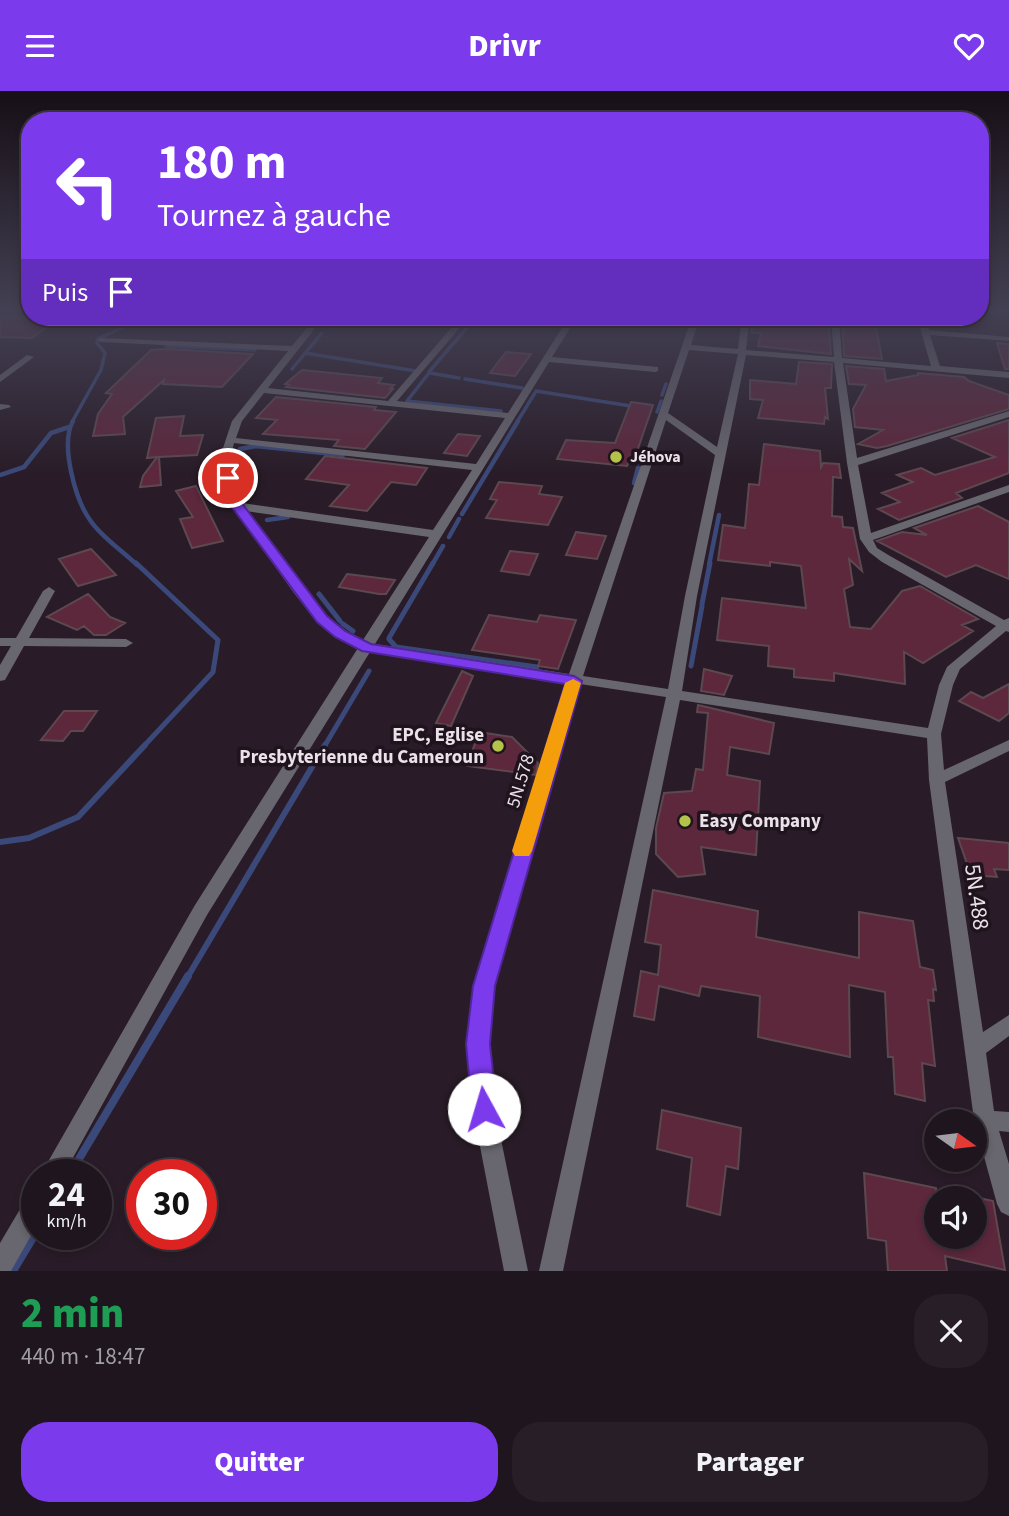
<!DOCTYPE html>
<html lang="fr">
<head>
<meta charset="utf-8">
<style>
	:root { --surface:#1f151e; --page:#271e27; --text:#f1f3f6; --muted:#a19fa4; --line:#3c343c; --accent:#7c3aed }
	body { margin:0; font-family:"Source Sans 3",sans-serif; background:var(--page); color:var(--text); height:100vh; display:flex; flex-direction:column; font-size:26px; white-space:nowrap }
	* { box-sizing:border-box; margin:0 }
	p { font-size:23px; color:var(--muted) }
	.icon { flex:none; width:38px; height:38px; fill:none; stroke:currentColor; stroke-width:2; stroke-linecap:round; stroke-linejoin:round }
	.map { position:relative; height:1180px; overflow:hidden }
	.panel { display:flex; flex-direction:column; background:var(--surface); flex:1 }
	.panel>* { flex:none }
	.guide { position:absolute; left:21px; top:21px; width:968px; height:214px; border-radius:28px; box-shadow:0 4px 10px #0003,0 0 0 2px var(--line); background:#7c3aed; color:#fff; overflow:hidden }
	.needle { width:46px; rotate:104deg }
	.tools { position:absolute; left:924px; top:1018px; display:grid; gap:14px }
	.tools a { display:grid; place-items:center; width:63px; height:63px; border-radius:50%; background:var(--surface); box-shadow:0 4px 10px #0003,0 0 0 2px var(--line); font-size:35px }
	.speed { position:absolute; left:21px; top:1068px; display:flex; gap:14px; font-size:35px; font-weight:700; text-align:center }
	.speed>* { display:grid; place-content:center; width:91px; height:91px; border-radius:50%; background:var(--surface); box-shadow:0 4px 10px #0003,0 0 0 2px var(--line); line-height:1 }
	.speed small { font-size:18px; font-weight:400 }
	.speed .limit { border:10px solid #d22; background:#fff; color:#111 }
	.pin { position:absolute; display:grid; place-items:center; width:60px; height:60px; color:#fff; margin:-30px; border:4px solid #fff; border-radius:50%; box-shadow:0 2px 7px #0007 }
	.me { position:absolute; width:77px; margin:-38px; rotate:354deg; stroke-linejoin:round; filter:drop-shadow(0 0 5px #0008) }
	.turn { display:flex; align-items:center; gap:24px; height:147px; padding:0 21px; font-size:32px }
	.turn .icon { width:91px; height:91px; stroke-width:2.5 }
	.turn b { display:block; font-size:49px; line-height:60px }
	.then { display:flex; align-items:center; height:66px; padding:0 21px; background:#0003; gap:14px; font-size:26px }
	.round { display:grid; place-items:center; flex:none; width:74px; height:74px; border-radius:28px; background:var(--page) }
	.summary { display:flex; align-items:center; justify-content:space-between; height:119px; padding:0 21px }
	h1 { font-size:42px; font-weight:800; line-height:52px; color:#1e9e55 }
	.cta { display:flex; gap:14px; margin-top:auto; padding:14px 21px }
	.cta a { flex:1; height:80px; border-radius:28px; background:var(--accent); color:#fff; font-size:28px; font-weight:800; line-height:80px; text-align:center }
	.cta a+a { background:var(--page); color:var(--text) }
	header { display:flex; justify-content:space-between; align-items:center; height:91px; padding:0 21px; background:var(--accent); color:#fff; font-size:32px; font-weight:800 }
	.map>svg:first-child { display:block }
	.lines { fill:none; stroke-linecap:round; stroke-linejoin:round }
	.stream-far4 { stroke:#3a4979; stroke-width:3.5 }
	.stream-far3 { stroke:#3a4979; stroke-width:4.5 }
	.stream-far2 { stroke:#3a4979; stroke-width:5 }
	.stream-far1 { stroke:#3a4979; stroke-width:6 }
	.stream { stroke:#3a4979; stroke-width:8 }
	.building { fill:#5d273c; stroke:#5d484f; stroke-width:2 }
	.street { fill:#68666e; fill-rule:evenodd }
	.route { fill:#7c3aed; stroke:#51269a; stroke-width:2 }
	.slow { fill:#f59e0b }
	.poi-dot { fill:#b5c249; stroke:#1f131e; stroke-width:2.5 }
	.labels { text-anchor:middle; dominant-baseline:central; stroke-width:7; stroke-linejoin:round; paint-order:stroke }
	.far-poi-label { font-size:16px; font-weight:bold; fill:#eae1e9; stroke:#1f131e; text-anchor:start }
	.poi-label { font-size:19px; font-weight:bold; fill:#eae1e9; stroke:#1f131e; text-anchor:end }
	.street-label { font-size:19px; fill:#eae1e9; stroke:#1f131e }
	.near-street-label { font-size:23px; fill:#eae1e9; stroke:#1f131e }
</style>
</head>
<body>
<header><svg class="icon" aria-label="menu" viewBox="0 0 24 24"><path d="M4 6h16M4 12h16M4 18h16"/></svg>Drivr<svg class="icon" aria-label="heart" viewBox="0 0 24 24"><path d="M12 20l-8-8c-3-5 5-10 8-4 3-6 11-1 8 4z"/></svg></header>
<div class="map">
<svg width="1009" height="1180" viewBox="0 0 1009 1180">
	<rect width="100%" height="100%" fill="#291c28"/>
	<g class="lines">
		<!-- stream-far4 -->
		<path class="stream-far4" d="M166,255L255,259
			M305,262L416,280
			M292,278L322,242
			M429,281L476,226
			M429,282L407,310L501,320
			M430,282L459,287
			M465,288L522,297
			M536,300L637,316
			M662,304L666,293
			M528,313L535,302
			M657,321L661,310
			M72,331L101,279L105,262L97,252L98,248L144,226
			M517,331L527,315"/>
		<!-- stream-far3 -->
		<path class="stream-far3" d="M73,330C60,353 75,408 90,429C101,446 123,460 137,474
			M240,358L256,355L343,364
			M640,372L645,359
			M0,384L24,376L51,342L69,336
			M634,392L638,377
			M462,423L518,330
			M267,429L288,426
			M449,446L459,428
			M432,474L443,455
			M709,474L719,424"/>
		<!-- stream-far2 -->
		<path class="stream-far2" d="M136,472L218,549L213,581L143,656
			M319,503L340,530
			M702,513L710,472
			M343,533L353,540
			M389,547L433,472
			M389,548L396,556L537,576
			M691,575L702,515
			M324,656L369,580"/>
		<!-- stream-far1 -->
		<path class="stream-far1" d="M0,751L29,747L78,726L145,654
			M187,887L325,654"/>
		<!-- stream -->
		<path class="stream" d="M70,1083L188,885
			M13,1180L37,1140"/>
	</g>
	<!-- building -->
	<path class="building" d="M0,225L58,227L32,247L0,246Z
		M755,226L828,227L831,263L758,255L761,242H751Z
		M842,226H874L882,268L844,265Z
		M997,252L1009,253V278H1005Z
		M169,258L253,263L222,296L163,293L164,289L123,326L125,343L93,345L98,323L112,303L106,302L151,259Z
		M506,261L531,263L515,285L490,282Z
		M799,271L832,273L831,297H825L828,328L825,326L824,333L758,327L763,309L750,308V289L796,293Z
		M846,275L884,278L886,290L918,284V282L964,286L969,290L1009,304V318L887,355L877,357L858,353L883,339L855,336L853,318L866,294L849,293Z
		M302,279L382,287L378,292L394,294L390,298H393L385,307L286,296L289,294L285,293Z
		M276,306L376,316L374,319L396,321L365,358L334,355L339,349L263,343L277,329L256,327Z
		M631,311L653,314L634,369L630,368L627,375L557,368L566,349L615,352Z
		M184,325L180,345L203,344L197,364L159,366L161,394L140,396L143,385L157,366L147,367L156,327Z
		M1009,329V382L956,402L962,407L899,429L878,418L900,411L882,402L913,391L897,384L921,377L935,384L995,366L952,347Z
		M458,343L480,345L467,365L444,362Z
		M764,353L820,360L821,376L823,372L839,373L841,387L833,386L832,425L842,426L843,436L853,437L862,480L849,468L853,494L844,498L850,536L871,538L902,500L920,495L978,528L962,534L973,540L923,572L904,561L905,593L834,582V590L794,586V578L768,575L769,555L717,549L722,507L806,517L801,475L770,471V475L718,469L723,434L745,437L749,393L759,394Z
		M325,365L427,377L416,394L391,391L367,420L330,415L349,394L306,388Z
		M499,391L542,395L539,403L562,406L548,434L486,427L497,409L490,408Z
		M196,395L223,450L192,457L180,428L193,426L176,400Z
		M978,415L1009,431V488L976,474L946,486L877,450L902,441L927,444L914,437Z
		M576,441L606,445L597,468L566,464Z
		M91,458L116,484L78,495L59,468Z
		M510,460L538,463L529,484L501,480Z
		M347,483L395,489L386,503H379L339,496Z
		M88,503L110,526L125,532L106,544H94L84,535L77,539L47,526Z
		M489,524L537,531L540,524L576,529L558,578L538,575L540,569L472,559Z
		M704,578L732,585L724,604L701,600Z
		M462,580L473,585L451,635L436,632Z
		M1009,593V622L999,630L959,610L971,601L983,607Z
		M698,614L774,632L769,663L730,656L727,684L760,690L756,764L701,756L705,783L678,786L656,763V737L664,702L692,700L696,678L703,679L708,622L697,621Z
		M64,620H97L83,640H71L63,650L41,649Z
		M479,641L512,646L538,672L536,684L467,675Z
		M958,747L1009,752V779L994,778L997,786L971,784Z
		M653,799L758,820L756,846L859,867V821L913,830L920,876L933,879L936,899L933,898L934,910L928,909L935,975L922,972L925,1010L895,1003L893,966H888L885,901L849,894L850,966L758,946L760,905L701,895L699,905L659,895L654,929L634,925L641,880L658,884L661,854L645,851Z
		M662,1019L741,1037L738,1078L726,1075L720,1124L687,1115L692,1067L657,1058Z
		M864,1082L936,1097V1146H975V1106L993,1110L1005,1179L945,1165L947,1180H888L886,1150L868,1147Z"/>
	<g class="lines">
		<!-- street -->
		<path class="street" d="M0,218H4V219L0,221Z
			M316,226H324L268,297L388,310L452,236L367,228L363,226L456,232L461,226H469L397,310L508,322L569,226H577L552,266L658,276V280L655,281L549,271L375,553L569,583L692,226H700L691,254L738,258L742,226H750L746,259L834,266L831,226H839L842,267L931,275L917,226H925L929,239L1009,246V250L930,244L940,275L1009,281V287L843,272L857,367L1009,320V326L858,374L871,442L1009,394V401L873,449L877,457L890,465L1004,529L1009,527V541L1006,540L960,578L953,594L941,643L944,679L1009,649V660L945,691L983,941L1009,924V945L986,962L994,1020L1009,1021V1041L999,1040L1009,1073V1125L1001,1121L997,1113L974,1029L929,689L927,647L680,609L563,1180H539L666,606L580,593L494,895L488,953L495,1019L528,1180H504L473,1019L468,953L474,895L567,591L370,561L207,824L64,1083H41L195,814L358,557L335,546L317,531L294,502L232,415L223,387L221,363L232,330L288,260L101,251L97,249L101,247L292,255ZM689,259L738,263L717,356L668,322ZM746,264L834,271L847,372L860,448L869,461L882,471L996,535L947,576L939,594L928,637L682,600L697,505ZM264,302L505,327L476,373L236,347L242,330ZM666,329L715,364L685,505L668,598L583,585ZM234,352L472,379L433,439L242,412C235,393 228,373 234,352ZM246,420L429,446L363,549C311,524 279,465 246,420Z
			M27,264L34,266L0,291V284Z
			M0,313L9,314L11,316L0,319Z
			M49,496L55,500L29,547L126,548L133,552L126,556L24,555L5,589L0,590V574L11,555H0V547H16L43,500Z
			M37,1099V1134L11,1180H0V1152L29,1103Z"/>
	</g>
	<!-- sky -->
	<linearGradient id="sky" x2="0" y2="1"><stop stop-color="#170f16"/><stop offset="0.57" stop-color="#434053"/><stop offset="1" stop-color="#434053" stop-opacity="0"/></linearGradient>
	<rect width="1009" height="384" fill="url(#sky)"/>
	<!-- route -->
	<path class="route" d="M228,384L234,387L244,415L327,525L345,540L371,553L574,585L582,590L495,895L490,953L497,1018L493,1027L484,1030L476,1027L472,1018L466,953L473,895L565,593L362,560L335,546L317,531L231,415L222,387Z"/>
	<!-- slow -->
	<path class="slow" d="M573,588L581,592L532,760L529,765H515L512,760L565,592Z"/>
	<!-- markers -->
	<g class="poi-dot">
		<circle cx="616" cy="366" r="7"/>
		<circle cx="498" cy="655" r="7"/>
		<circle cx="685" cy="730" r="7"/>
	</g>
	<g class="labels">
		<!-- far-poi labels -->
		<g class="far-poi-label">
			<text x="630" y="366">Jéhova</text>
		</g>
		<!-- poi labels -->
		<g class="poi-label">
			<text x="484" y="644">EPC, Eglise<tspan x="484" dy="22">Presbyterienne du Cameroun</tspan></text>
			<text x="699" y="730" text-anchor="start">Easy Company</text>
		</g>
		<!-- street labels -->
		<g class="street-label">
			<text transform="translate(521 690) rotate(-73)">5N.578</text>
		</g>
		<!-- near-street labels -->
		<g class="near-street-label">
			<text transform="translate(977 806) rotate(82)">5N.488</text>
		</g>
	</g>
</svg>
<div class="tools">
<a><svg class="needle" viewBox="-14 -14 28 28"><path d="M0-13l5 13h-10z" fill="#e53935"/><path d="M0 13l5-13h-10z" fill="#a19fa4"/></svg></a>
<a><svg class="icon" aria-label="sound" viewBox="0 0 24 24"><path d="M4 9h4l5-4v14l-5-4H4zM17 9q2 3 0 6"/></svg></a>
</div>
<div class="speed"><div>24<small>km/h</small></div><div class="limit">30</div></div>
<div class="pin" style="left:228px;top:387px;background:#d93025"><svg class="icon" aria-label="arrive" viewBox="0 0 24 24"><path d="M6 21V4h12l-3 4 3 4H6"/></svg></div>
<svg class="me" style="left:484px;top:1018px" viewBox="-20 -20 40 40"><circle r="19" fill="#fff"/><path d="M0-13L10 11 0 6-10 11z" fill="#7c3aed"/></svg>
<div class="guide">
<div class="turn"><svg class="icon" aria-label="left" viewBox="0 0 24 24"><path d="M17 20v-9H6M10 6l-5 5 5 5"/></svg><div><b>180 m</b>Tournez à gauche</div></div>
<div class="then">Puis<svg class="icon" aria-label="arrive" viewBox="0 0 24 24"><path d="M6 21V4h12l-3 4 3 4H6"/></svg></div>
</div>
</div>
<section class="panel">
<div class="summary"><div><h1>2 min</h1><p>440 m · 18:47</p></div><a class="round"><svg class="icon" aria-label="close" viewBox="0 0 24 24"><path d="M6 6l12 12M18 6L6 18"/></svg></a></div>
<div class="cta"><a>Quitter</a><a>Partager</a></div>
</section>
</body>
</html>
